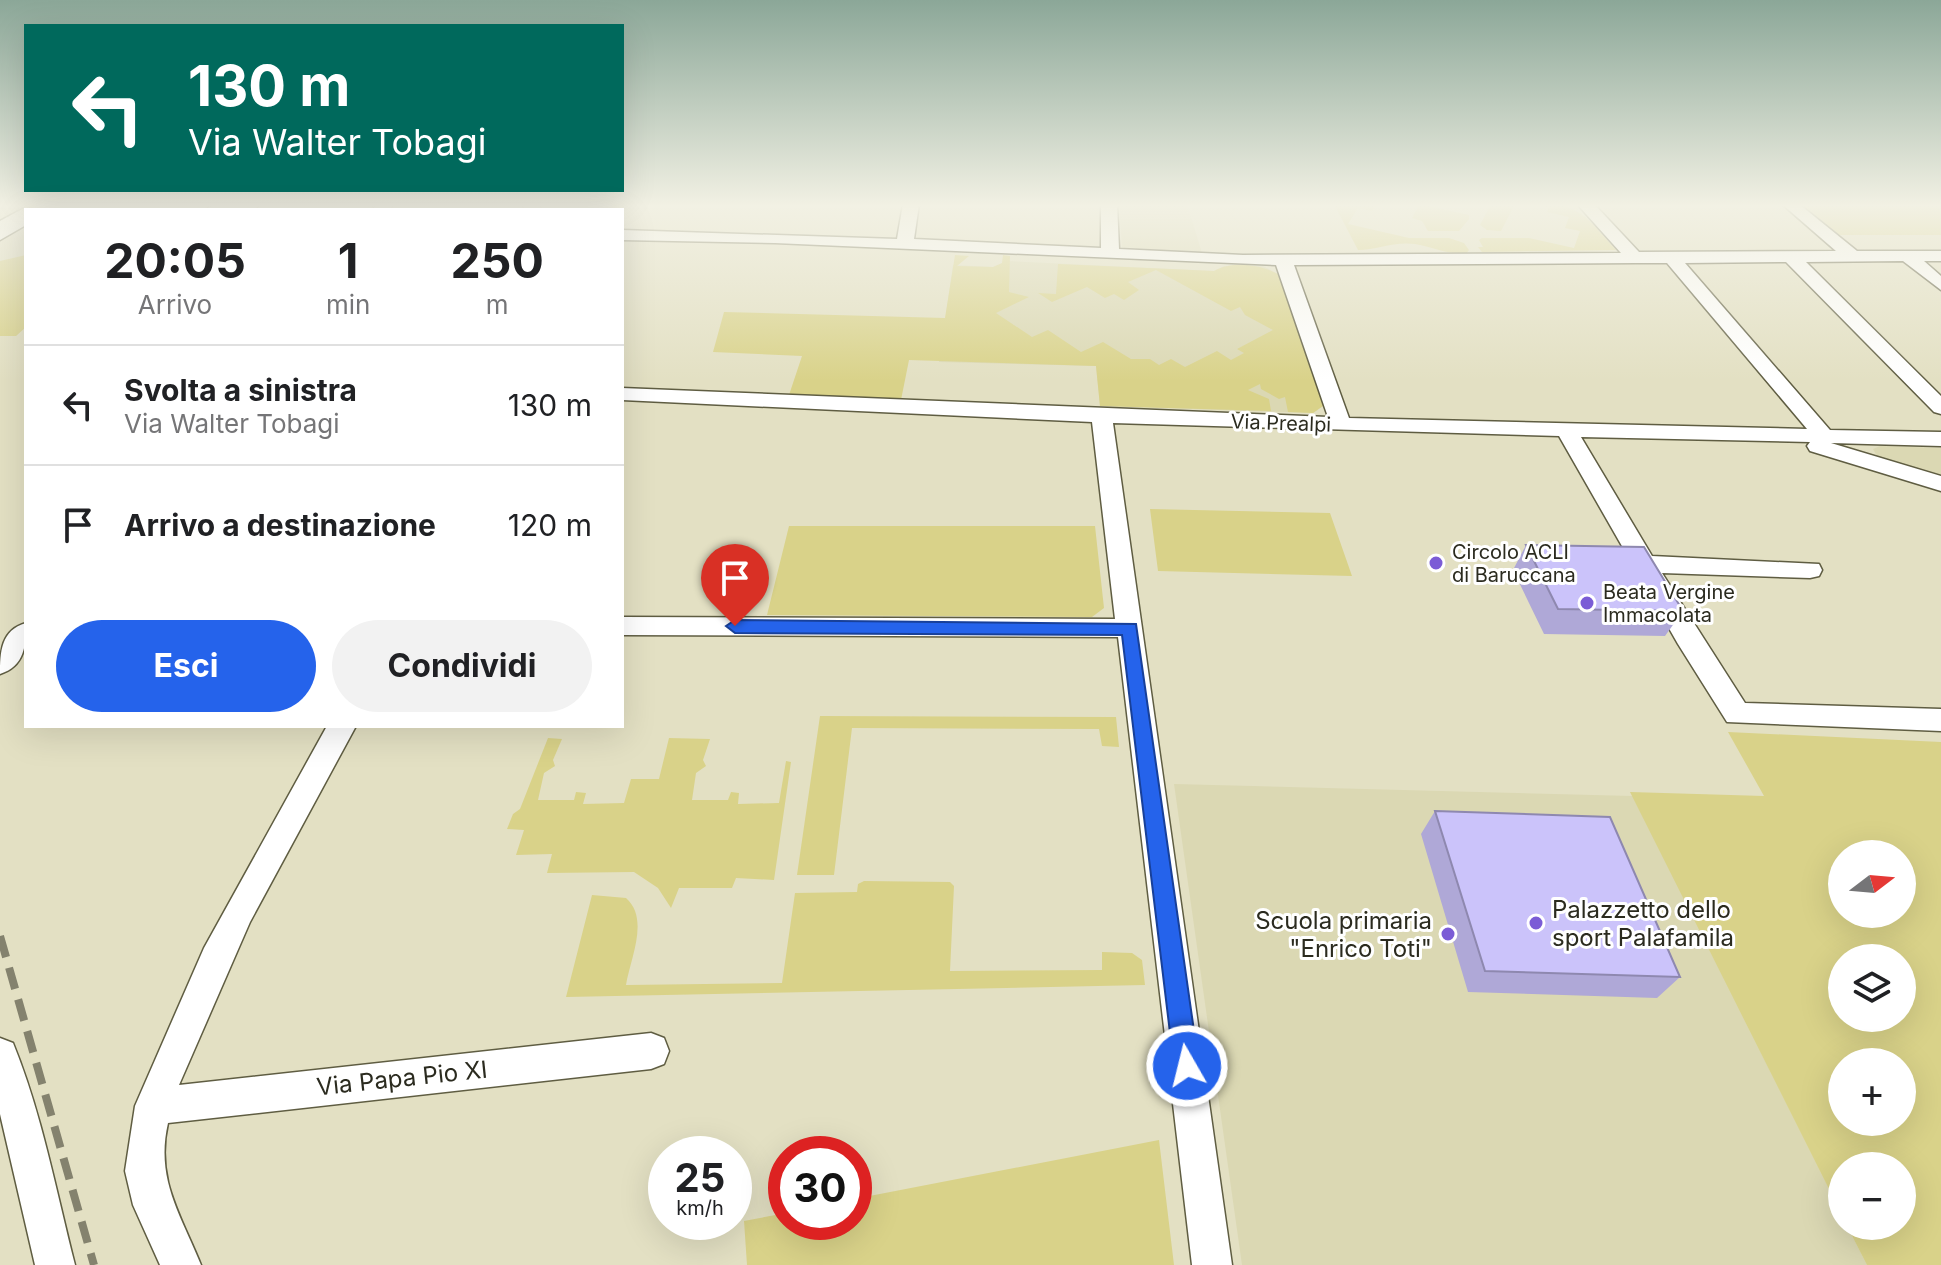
<!DOCTYPE html>
<html lang="it">
<head>
<meta charset="utf-8">
<style>
	:root { --surface:#fff; --page:#f2f2f2; --text:#202124; --muted:#757577; --line:#e0e0e0; --accent:#2563eb }
	body { margin:0; font-family:Inter,sans-serif; background:var(--page); color:var(--text); height:100vh; display:flex; flex-direction:column; font-size:30px; white-space:nowrap }
	* { box-sizing:border-box; margin:0 }
	p { font-size:26px; color:var(--muted) }
	.icon { flex:none; width:44px; height:44px; fill:none; stroke:currentColor; stroke-width:2; stroke-linecap:round; stroke-linejoin:round }
	.map { position:relative; flex:1; overflow:hidden }
	.side { position:absolute; left:24px; top:208px; width:600px; height:520px; display:flex; flex-direction:column; background:var(--surface); border-radius:0px; box-shadow:0 8px 32px #0002 }
	.side>* { flex:none }
	.guide { position:absolute; left:24px; top:24px; width:600px; height:168px; border-radius:0px; box-shadow:0 8px 32px #0002; background:#00695c; color:#fff; overflow:hidden }
	.needle { width:52px; rotate:74deg }
	.fabs { position:absolute; left:1828px; top:840px; display:grid; gap:16px }
	.fabs a { display:grid; place-items:center; width:88px; height:88px; border-radius:50%; background:var(--surface); box-shadow:0 8px 32px #0002; font-size:40px }
	.speed { position:absolute; left:648px; top:1136px; display:flex; gap:16px; font-size:40px; font-weight:700; text-align:center }
	.speed>* { display:grid; place-content:center; width:104px; height:104px; border-radius:50%; background:var(--surface); box-shadow:0 8px 32px #0002; line-height:1 }
	.speed small { font-size:20px; font-weight:400 }
	.speed .limit { border:12px solid #d22; background:#fff; color:#111 }
	.pin { position:absolute; display:grid; place-items:center; width:68px; height:68px; color:#fff; margin:-82px -34px; border-radius:50% 50% 50% 0; rotate:-45deg; box-shadow:0 0 8px #0007 }
	.pin .icon { rotate:45deg }
	.me { position:absolute; width:88px; margin:-44px; rotate:352deg; stroke-linejoin:round; filter:drop-shadow(0 0 6px #0008) }
	.turn { display:flex; align-items:center; gap:28px; height:168px; padding:0 32px; font-size:36px }
	.turn .icon { width:104px; height:104px; stroke-width:2.5 }
	.turn b { display:block; font-size:56px; line-height:68px }
	.eta { display:flex; justify-content:space-evenly; align-items:center; height:136px; text-align:center }
	.eta b { font-size:48px; font-weight:700; line-height:56px }
	.action { display:flex; gap:16px; margin-top:auto; padding:16px 32px }
	.action a { flex:1; height:92px; border-radius:48px; background:var(--accent); color:#fff; font-size:32px; font-weight:700; line-height:92px; text-align:center }
	.action a+a { background:var(--page); color:var(--text) }
	ul { padding:0; list-style:none }
	li { display:flex; align-items:center; gap:24px; height:120px; padding:0 32px; border-top:2px solid var(--line) }
	li div { flex:1 }
	li b { display:block; font-size:30px }
	li em { font-style:normal }
	.map>svg:first-child { display:block }
	.built { fill:#dbd8b3 }
	.green { fill:#d9d289; fill-rule:evenodd }
	.lines { fill:none; stroke-linecap:round; stroke-linejoin:round }
	.street-casing { stroke:#5f5d42; stroke-width:3 }
	.secondary-casing { stroke:#5f5d42; stroke-width:3 }
	.street { fill:#fff; fill-rule:evenodd }
	.secondary { fill:#fff; fill-rule:evenodd }
	.rail { stroke:#84826e; stroke-width:8; stroke-dasharray:22 11; stroke-linecap:butt }
	.wall { fill:#afa8d7 }
	.building { fill:#cbc3fa; stroke:#8e88af; stroke-width:2 }
	.route { fill:#2563eb; stroke:#184099; stroke-width:2 }
	.poi-dot { fill:#7b5cd6; stroke:#fff; stroke-width:3 }
	.labels { text-anchor:middle; dominant-baseline:central; stroke-width:6; stroke-linejoin:round; paint-order:stroke }
	.street-label { font-size:20px; fill:#2b2b1f; stroke:#fff }
	.poi-label { font-size:20px; fill:#2b2b1f; stroke:#fff; text-anchor:start }
	.near-poi-label { font-size:24px; fill:#2b2b1f; stroke:#fff; text-anchor:start }
	.near-street-label { font-size:24px; fill:#2b2b1f; stroke:#fff }
</style>
</head>
<body>
<div class="map">
<svg width="1941" height="1265" viewBox="0 0 1941 1265">
	<rect width="100%" height="100%" fill="#e3e0c3"/>
	<!-- built -->
	<path class="built" d="M1119,204H1187L1202,253L1122,247Z
		M1008,261L1214,271L1224,266H1263L1278,274L1323,406L1313,413L1100,406L1096,366L939,362L953,265L993,267Z
		M1880,446L1941,448V477L1877,456L1873,449Z
		M1174,784L1633,796L1842,1215V1226H1847L1867,1265H1242Z"/>
	<!-- green -->
	<path class="green" d="M1334,204H1377L1372,211L1358,208L1348,224L1409,238H1449L1464,243L1469,250L1466,254C1447,254 1432,247 1415,244C1394,241 1377,250 1358,250Z
		M1420,204L1469,215V219L1459,231H1428L1422,221L1412,218Z
		M1491,204H1515L1501,231L1487,230L1480,225Z
		M1535,204C1582,204 1586,217 1616,250L1482,252L1478,247H1483L1479,240L1482,238H1529L1574,248L1580,231L1565,228L1569,217L1547,212L1549,207Z
		M1802,204H1941V235H1839Z
		M26,255V327L16,336H0V261Z
		M955,255L969,256L957,266L993,267L1002,263L1003,255L1010,256L1009,292L1029,297L996,313L1032,337L1048,330L1081,352L1103,342L1131,359H1150L1159,365L1171,359L1185,367L1217,351L1231,360L1244,353L1237,349L1273,330L1245,315L1240,307L1231,311L1156,270L1128,282L1139,290L1124,300L1114,294L1105,298L1087,287L1052,302L1038,293L1056,294L1058,264L1214,271C1232,261 1259,264 1278,274L1323,406L1313,413L1288,412L1285,397L1279,399L1261,389L1260,384L1248,390L1269,399L1271,411L1100,406L1096,366L909,360L901,400L789,395L802,356L713,352L724,312L945,318Z
		M1150,509L1330,513L1352,576L1158,571Z
		M789,526H1095L1104,608L1092,617L767,615Z
		M820,716L1116,717L1119,747L1102,746L1099,729L852,728L834,875H797Z
		M1728,732L1941,742V1265H1867L1847,1226H1902V1166H1842V1215L1630,792L1764,796ZM1842,854H1902V914H1842ZM1842,958H1902V1018H1842ZM1842,1062H1902V1122H1842Z
		M548,738L562,739L553,760L555,766L544,773L538,800H574L576,792L586,793L583,804L624,803L631,779H659L669,738L710,739L703,760L706,766L696,773L692,800H728L731,792L739,793L738,804L779,803L786,761L791,762L774,880L736,878L732,888H679L671,908L658,888L634,872L547,873L552,854L516,855L524,830L507,829L513,814L520,809Z
		M864,881L950,882L954,886L950,971L1102,970V952L1132,953L1142,960L1145,985L566,997L592,895L626,898C650,919 630,959 626,985L782,983L795,893L857,892L858,884Z
		M1159,1140L1174,1265H747L744,1221L786,1213V1222H854V1199Z"/>
	<g class="lines">
		<defs>
			<path id="street" d="M377,204H394L389,210H372Z
				M525,204H541L539,210H523Z
				M903,204H919L914,239L1101,248V204H1117L1119,249L1243,255L1621,253L1577,204H1594L1639,252L1836,251L1782,204H1799L1857,251H1941V261H1924L1941,276V290L1903,261L1806,262L1941,396V414L1934,412L1786,262L1685,263L1830,430L1941,432V446L1831,443L1941,476V491L1810,451L1807,446L1810,442L1581,437L1652,556L1819,564L1822,570L1819,576L1810,578L1662,573L1745,703L1941,709V731L1727,722L1678,644L1559,436L1113,423L1232,1265H1192L1118,637L622,635V617L1115,619L1092,422L622,400V388L1328,417L1276,265L775,243L622,240V230L897,239ZM1635,263H1667L1807,429L1349,418L1294,265Z
				M26,623C26,645 25,666 0,674C0,652 1,630 26,623Z
				M327,726H356L250,922L179,1085L651,1033L664,1038L669,1051L664,1064L651,1069L168,1123C155,1179 181,1215 201,1265H160L133,1205L125,1171L135,1106L204,948Z
				M0,1038L13,1043C42,1114 56,1191 75,1265H35L0,1114Z"/>
			<path id="secondary" d="M260,204L253,210H205L214,204Z
				M26,207L35,210H26V225L0,240V221Z"/>
		</defs>
		<!-- street casing -->
		<use href="#street" class="street-casing"/>
		<!-- secondary casing -->
		<use href="#secondary" class="secondary-casing"/>
		<!-- street -->
		<use href="#street" class="street"/>
		<!-- secondary -->
		<use href="#secondary" class="secondary"/>
		<!-- rail -->
		<path class="rail" d="M0,936L94,1265"/>
	</g>
	<!-- wall -->
	<path class="wall" d="M1526,545L1683,611L1665,636L1544,634L1513,570Z
		M1435,811L1680,977L1657,998L1468,992L1421,834Z"/>
	<!-- building -->
	<path class="building" d="M1526,545L1644,547L1683,611L1558,609Z
		M1435,811L1610,817L1680,977L1485,971Z"/>
	<!-- sky -->
	<linearGradient id="sky" x2="0" y2="1"><stop stop-color="#8ba798"/><stop offset="0.54" stop-color="#f2f1e4"/><stop offset="1" stop-color="#f2f1e4" stop-opacity="0"/></linearGradient>
	<rect width="1941" height="381" fill="url(#sky)"/>
	<!-- route -->
	<path class="route" d="M735,620L1136,624L1199,1066L1195,1075L1187,1079L1178,1075L1174,1066L1122,635L735,633L726,626Z"/>
	<!-- markers -->
	<g class="poi-dot">
		<circle cx="1436" cy="563" r="8"/>
		<circle cx="1587" cy="603" r="8"/>
		<circle cx="1536" cy="923" r="8"/>
		<circle cx="1448" cy="934" r="8"/>
	</g>
	<g class="labels">
		<!-- street labels -->
		<g class="street-label">
			<text transform="translate(1281 423) rotate(2)">Via Prealpi</text>
		</g>
		<!-- poi labels -->
		<g class="poi-label">
			<text x="1452" y="552">Circolo ACLI<tspan x="1452" dy="23">di Baruccana</tspan></text>
			<text x="1603" y="592">Beata Vergine<tspan x="1603" dy="23">Immacolata</tspan></text>
		</g>
		<!-- near-poi labels -->
		<g class="near-poi-label">
			<text x="1552" y="909">Palazzetto dello<tspan x="1552" dy="28">sport Palafamila</tspan></text>
			<text x="1432" y="920" text-anchor="end">Scuola primaria<tspan x="1432" dy="28">"Enrico Toti"</tspan></text>
		</g>
		<!-- near-street labels -->
		<g class="near-street-label">
			<text transform="translate(402 1078) rotate(-6)">Via Papa Pio XI</text>
		</g>
	</g>
</svg>
<div class="fabs">
<a><svg class="needle" viewBox="-14 -14 28 28"><path d="M0-13l5 13h-10z" fill="#e53935"/><path d="M0 13l5-13h-10z" fill="#757577"/></svg></a>
<a><svg class="icon" aria-label="layers" viewBox="0 0 24 24"><path d="M12 4l9 5-9 5-9-5zM3 14l9 5 9-5"/></svg></a>
<a>+</a>
<a>−</a>
</div>
<div class="speed"><div>25<small>km/h</small></div><div class="limit">30</div></div>
<div class="pin" style="left:735px;top:626px;background:#d93025"><svg class="icon" aria-label="arrive" viewBox="0 0 24 24"><path d="M6 21V4h12l-3 4 3 4H6"/></svg></div>
<svg class="me" style="left:1187px;top:1066px" viewBox="-20 -20 40 40"><circle r="17" fill="#2563eb" stroke="#fff" stroke-width="3"/><path d="M0-11L8 9 0 5-8 9z" fill="#fff"/></svg>
<div class="guide">
<div class="turn"><svg class="icon" aria-label="left" viewBox="0 0 24 24"><path d="M17 20v-9H6M10 6l-5 5 5 5"/></svg><div><b>130 m</b>Via Walter Tobagi</div></div>
</div>
<section class="side">
<div class="eta">
<div><b>20:05</b><p>Arrivo</p></div>
<div><b>1</b><p>min</p></div>
<div><b>250</b><p>m</p></div>
</div>
<ul>
<li><svg class="icon" aria-label="left" viewBox="0 0 24 24"><path d="M17 20v-9H6M10 6l-5 5 5 5"/></svg><div><b>Svolta a sinistra</b><p>Via Walter Tobagi</p></div><em>130 m</em></li>
<li><svg class="icon" aria-label="arrive" viewBox="0 0 24 24"><path d="M6 21V4h12l-3 4 3 4H6"/></svg><div><b>Arrivo a destinazione</b></div><em>120 m</em></li>
</ul>
<div class="action"><a>Esci</a><a>Condividi</a></div>
</section>
</div>
</body>
</html>
